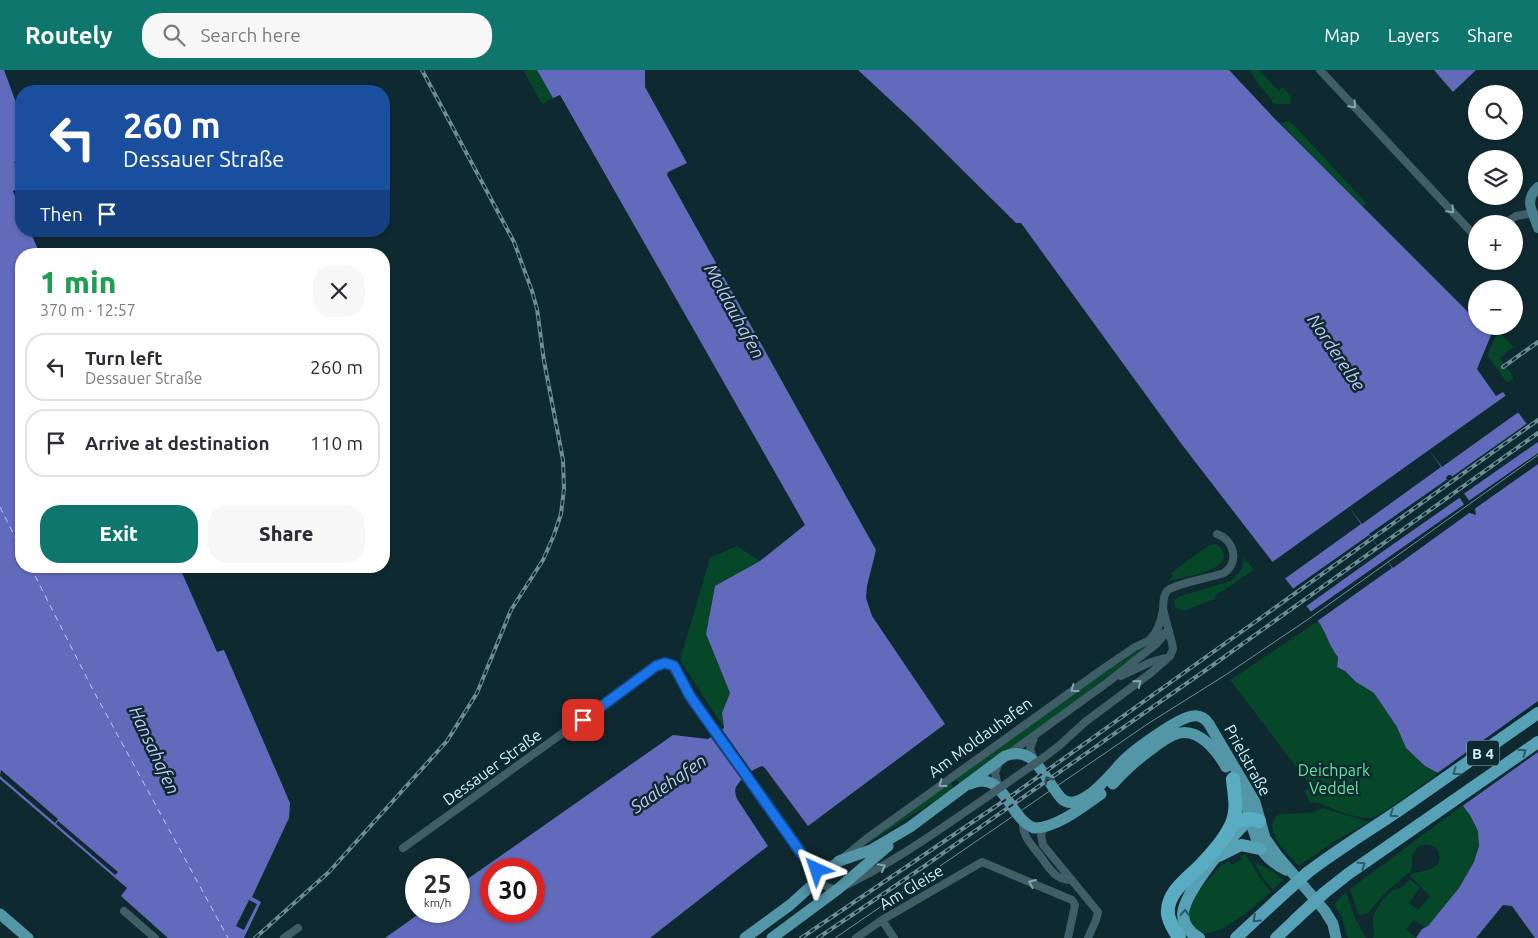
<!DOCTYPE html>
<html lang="en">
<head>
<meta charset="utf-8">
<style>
	:root { --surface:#fff; --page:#f7f7f7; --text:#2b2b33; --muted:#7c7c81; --line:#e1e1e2; --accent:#0f766e }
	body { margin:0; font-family:Ubuntu,sans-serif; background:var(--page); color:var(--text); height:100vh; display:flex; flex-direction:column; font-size:19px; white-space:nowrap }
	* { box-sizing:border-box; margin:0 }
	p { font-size:16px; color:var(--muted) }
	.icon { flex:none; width:28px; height:28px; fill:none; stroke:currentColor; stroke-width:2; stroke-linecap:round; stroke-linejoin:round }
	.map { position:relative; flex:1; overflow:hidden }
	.details { position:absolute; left:15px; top:178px; width:375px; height:325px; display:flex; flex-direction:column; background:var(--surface); border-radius:20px; box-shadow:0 1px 4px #0004 }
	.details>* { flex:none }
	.guide { position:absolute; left:15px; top:15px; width:375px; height:152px; border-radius:20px; box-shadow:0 1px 4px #0004; background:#1a4fa0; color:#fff; overflow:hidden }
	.tools { position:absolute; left:1468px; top:15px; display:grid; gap:10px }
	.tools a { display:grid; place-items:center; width:55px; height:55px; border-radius:50%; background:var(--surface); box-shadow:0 1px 4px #0004; font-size:25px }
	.speed { position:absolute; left:405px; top:788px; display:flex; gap:10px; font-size:25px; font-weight:700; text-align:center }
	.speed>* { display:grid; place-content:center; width:65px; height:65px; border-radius:50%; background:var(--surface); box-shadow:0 1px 4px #0004; line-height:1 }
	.speed small { font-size:12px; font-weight:400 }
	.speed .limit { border:8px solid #d22; background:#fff; color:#111 }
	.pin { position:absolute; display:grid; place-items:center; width:42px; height:42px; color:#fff; margin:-21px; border-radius:10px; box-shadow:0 2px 8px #0006 }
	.me { position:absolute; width:55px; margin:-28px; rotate:318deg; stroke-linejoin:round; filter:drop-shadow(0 0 4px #0008) }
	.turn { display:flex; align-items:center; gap:18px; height:105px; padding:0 25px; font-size:22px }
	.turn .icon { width:65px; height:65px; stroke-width:2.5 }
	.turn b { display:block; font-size:35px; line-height:42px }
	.then { display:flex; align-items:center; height:48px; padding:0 25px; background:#0003; gap:10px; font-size:19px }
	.round { display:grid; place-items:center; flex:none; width:52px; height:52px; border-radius:20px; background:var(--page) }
	.overview { display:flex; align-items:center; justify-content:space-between; height:85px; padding:0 25px }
	h1 { font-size:30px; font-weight:800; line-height:38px; color:#1e9e55 }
	.button { display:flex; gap:10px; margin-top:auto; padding:10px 25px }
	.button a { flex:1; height:58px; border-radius:20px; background:var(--accent); color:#fff; font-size:20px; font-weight:800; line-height:58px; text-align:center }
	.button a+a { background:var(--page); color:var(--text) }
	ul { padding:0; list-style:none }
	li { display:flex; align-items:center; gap:15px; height:68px; margin:0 10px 8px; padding:0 15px; border:2px solid var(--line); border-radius:20px }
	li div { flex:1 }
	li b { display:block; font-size:19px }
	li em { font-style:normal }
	header { display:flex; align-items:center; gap:30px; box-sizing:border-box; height:70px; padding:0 25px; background:var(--accent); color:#fff }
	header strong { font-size:24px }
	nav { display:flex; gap:28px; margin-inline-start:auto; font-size:18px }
	.search { width:350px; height:45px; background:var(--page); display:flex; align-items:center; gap:12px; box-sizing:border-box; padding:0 18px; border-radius:20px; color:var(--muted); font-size:19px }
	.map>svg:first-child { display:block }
	.green { fill:#064629 }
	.water { fill:#626bbb; fill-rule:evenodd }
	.pier { fill:#0f2930 }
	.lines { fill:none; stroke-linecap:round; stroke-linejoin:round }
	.ferry { stroke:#c1c9f4; stroke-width:1; stroke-dasharray:6 5; stroke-linecap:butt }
	.minor { stroke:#3f5e67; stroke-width:8 }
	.secondary { stroke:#4a7e8c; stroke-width:10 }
	.primary { stroke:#5296a8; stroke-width:11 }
	.trunk { stroke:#56a1b5; stroke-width:12 }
	.motorway { stroke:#59acc2; stroke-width:14 }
	.tram { stroke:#6d8e97; stroke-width:1 }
	.rail-casing { stroke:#6d8e97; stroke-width:4 }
	.rail { stroke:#0f2930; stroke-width:2; stroke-dasharray:5.5; stroke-linecap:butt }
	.minor-bridge { stroke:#3f5e67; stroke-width:8 }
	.trunk-bridge { stroke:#56a1b5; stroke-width:12 }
	.oneway { stroke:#84a8b2 }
	.oneway2 { stroke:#2b5965 }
	.oneway3 { stroke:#264f5a }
	.route-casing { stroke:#114b97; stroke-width:12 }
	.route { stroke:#1a73e8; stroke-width:9 }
	.labels { text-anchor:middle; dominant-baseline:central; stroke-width:5; stroke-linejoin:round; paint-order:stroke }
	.shield { fill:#0f2930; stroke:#92b5bf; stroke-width:1 }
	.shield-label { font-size:15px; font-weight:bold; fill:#caf1fc }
	.street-label { font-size:16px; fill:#caf1fc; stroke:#0f2930 }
	.park-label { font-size:16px; fill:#62e6a0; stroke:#0f2930 }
	.water-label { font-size:18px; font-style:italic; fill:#c1c9f4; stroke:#0f2930 }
</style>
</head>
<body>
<header>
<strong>Routely</strong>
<div class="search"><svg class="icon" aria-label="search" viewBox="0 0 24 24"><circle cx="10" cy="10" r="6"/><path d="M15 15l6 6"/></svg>Search here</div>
<nav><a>Map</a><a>Layers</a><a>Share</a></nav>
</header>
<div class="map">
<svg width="1538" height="868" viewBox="0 0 1538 868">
	<rect width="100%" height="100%" fill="#0f2930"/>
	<!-- green -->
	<path class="green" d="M523,0H537L553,28L542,34Z
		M1250,0H1259L1279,21L1283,17L1291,26L1290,34H1275L1272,32V30L1258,14Z
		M1290,51L1366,133L1363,137L1280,53Z
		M1490,256H1495L1506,270L1514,277L1500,288L1514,308L1507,313L1487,285L1497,264Z
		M1215,474C1220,476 1224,480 1224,486C1224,502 1181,508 1168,511L1173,506L1171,503L1209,475Z
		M737,476L760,491L715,516L706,564L730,623L722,643L724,658L680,590L710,488Z
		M1244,488L1254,500L1215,526V529L1183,541L1175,537L1174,530L1180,526L1231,511L1241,500Z
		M1318,551L1325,561L1332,579L1338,587L1337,597L1345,601L1356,612L1374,623L1397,657L1406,678L1425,696L1438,703C1424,712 1383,747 1369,748C1352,748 1332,738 1316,732L1310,733L1304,721L1309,718L1307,711L1230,610Z
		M1153,572L1038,660L960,714L956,709L1103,603L1140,579Z
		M951,713L954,718L869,773V771Z
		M1463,735C1469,744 1476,752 1478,762C1486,792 1446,834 1428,856L1425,857L1414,850L1406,859L1416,868H1373C1375,861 1372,855 1373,848C1376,836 1390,818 1402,817L1410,809L1420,818L1409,833L1418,840L1430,826L1410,806C1419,798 1446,804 1438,780C1431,772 1418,772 1413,784C1411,789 1413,795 1411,801L1386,822L1367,844L1359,845L1350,819Z
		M1323,738L1369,752L1333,772L1308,790L1307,789L1299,796C1289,785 1258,757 1280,744L1310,743Z
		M1245,784C1254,797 1260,810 1271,822C1257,834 1221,868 1198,863C1194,859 1190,852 1187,847L1197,823L1221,795L1229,791L1232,795L1242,789L1240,786Z
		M1255,792L1275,803L1283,810L1273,820L1262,807Z
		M1346,822L1356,850L1366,868H1348L1342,848L1334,834Z"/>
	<!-- water -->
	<path class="water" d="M0,0H4L21,46V89L14,92L21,103V117L13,121L21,141V161H30L40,184H21V496H179L217,582L224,580L290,733L289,748L252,827L261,832L244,868H168L121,826L127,818L0,709Z
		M537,0H645V17L687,93L668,102L667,105L876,480L867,516L866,528L872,546L945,654L808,756L765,698L762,696C753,699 741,708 736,717C734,721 736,725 737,729L768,776L650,868H385L423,841H459V815L673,665L708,669L724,658L722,643L730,623L706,564L715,516L760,491L805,455L560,25L553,28ZM491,799H534V841H491Z
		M858,0H1229L1274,48L1476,250V256H1482L1491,265L1477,299L1496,326L1503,322L1538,369V868H1535L1512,836L1503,835L1476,868H1416L1422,859L1428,856L1459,818L1474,792L1479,776L1478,761L1470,745L1438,703L1425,696L1406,678L1397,657L1374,623L1356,612L1345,601L1337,597L1338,587C1329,576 1326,562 1318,551L1183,376L1021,153H1016L913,51ZM1448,405H1451L1475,439L1476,445L1470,443L1446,408Z
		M1434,0H1476L1453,22Z"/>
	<!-- pier -->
	<path class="pier" d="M1508,324L1520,341L1442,397L1429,380Z
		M1529,352L1538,365V372L1462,425L1450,408Z
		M1429,380L1441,397L1362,454L1349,437Z
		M1538,383V394L1473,440L1467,432Z
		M1449,408L1462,426L1382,482L1369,464Z
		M1466,433L1472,441L1393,498L1386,489Z
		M1349,437L1361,454L1283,510L1271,493Z
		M1369,465L1382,482L1305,537L1291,520Z
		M1386,489L1392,498L1316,552L1309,543Z
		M1538,631V682L1461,737L1436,704Z
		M721,658L753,703L744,713L710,666Z
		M1,700L58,749L55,753L0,706Z
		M58,751L118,802L115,805L56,754Z
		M249,830L257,834L244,860L236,856Z"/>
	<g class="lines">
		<!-- ferry -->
		<path class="ferry" d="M0,437L21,479
			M30,496L92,618L228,868"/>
		<!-- minor -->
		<path class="minor" d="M1320,0L1476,167
			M1504,154L1516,146L1534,143
			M1150,569C1158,562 1161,551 1163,540C1164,534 1162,527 1167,521C1174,514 1213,507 1224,503C1240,492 1234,470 1217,464
			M1121,606L1151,592L1165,588
			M1010,683L1108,612L1156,574L1165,564
			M1043,688L1060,675L1085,652L1152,602L1170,586L1173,579L1172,573L1163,539
			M1034,690L1030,679L1034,667
			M1007,713L1030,697
			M998,716L995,703L999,692
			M1023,752C1022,767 1033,776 1041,787C1049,798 1056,811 1072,810
			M1045,756L1041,765L1043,775L1098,842L1096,850L1088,868
			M403,778L653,598L665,593L677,598L690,626L804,787C809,801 821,820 838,819C892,794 939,760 987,727
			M844,787L866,769L1104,598L1135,577L1169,561
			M805,788L819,797L833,794
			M124,841L155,868
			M882,850L894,868
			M284,868L298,858
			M856,868L882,850L982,792L1072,830L1075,835L1068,868"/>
		<!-- secondary -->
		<path class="secondary" d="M1538,117C1523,131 1533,141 1538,158"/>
		<!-- primary -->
		<path class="primary" d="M970,714C1004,698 1008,748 1034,758C1056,758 1083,737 1101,724
			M1113,714C1125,700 1138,689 1153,678C1160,673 1167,667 1176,664C1198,656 1217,681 1226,697
			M1239,720C1258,752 1246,780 1286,800
			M0,844L28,868
			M745,868L790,835L839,791L871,780L910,757L1005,686C1035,674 1044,709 1061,728C1079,746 1112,702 1124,690C1135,679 1179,647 1193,646C1200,645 1205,648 1209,654L1255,732L1265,768L1277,785L1325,841L1333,854L1336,868
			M772,868L838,819L888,776"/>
		<!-- trunk -->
		<path class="trunk" d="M1219,786L1241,775L1261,779
			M1307,803C1337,780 1370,760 1401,739C1447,707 1492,675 1538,643
			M1324,823L1348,804L1538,672
			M1199,868C1190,863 1183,855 1183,844C1184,822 1234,761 1252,748
			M1236,868L1277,830
			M1276,868L1295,850"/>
		<!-- motorway -->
		<path class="motorway" d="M1231,755C1240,749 1249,747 1259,751
			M1179,868C1175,860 1169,853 1168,844C1166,822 1189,808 1202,794C1213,782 1227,767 1233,751C1238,737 1234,723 1233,709"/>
		<!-- tram -->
		<path class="tram" d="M835,868L1149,653L1227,604L1307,550L1538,385"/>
		<defs>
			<path id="rail" d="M1503,297L1538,272
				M255,868L329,802L447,671L477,623L511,540L543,490L554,465L561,444L564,419L563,390L544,291L537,239L532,221L514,172L422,0
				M801,868L1014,724L1538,350
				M818,868L926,795L1213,595L1538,363"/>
		</defs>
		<!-- rail casing -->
		<use href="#rail" class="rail-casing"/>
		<!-- rail -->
		<use href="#rail" class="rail"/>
		<!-- minor-bridge -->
		<path class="minor-bridge" d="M1030,697L1043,688
			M987,727L1007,713"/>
		<!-- trunk-bridge -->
		<path class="trunk-bridge" d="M1277,830L1307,803
			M1295,850L1324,823"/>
	</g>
	<!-- one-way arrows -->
	<defs><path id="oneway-chevron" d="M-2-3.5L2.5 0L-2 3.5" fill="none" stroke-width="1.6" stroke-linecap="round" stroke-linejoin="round" transform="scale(1.25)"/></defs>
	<g class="oneway">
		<use href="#oneway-chevron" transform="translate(1353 35) rotate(47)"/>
		<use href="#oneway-chevron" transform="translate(1451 140) rotate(47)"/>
		<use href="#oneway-chevron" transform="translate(1138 613) rotate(-39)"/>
		<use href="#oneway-chevron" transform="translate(1074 619) rotate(144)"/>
		<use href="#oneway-chevron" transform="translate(942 714) rotate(144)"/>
		<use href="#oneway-chevron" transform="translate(882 797) rotate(-29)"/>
		<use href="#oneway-chevron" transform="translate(1032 813) rotate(-157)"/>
	</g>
	<g class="oneway2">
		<use href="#oneway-chevron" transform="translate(1523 682) rotate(-35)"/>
		<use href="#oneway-chevron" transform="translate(1456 702) rotate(146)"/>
		<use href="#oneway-chevron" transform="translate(1393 744) rotate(146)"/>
		<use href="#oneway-chevron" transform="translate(1362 795) rotate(-34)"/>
		<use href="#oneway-chevron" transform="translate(1185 843) rotate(-86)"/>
		<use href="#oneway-chevron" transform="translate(1256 849) rotate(137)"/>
	</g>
	<use class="oneway3" href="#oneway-chevron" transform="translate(1048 710) rotate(-125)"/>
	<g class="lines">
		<defs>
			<path id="route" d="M583,650L656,596L665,593L674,596L690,626L804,787L812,794L817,800"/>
		</defs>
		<!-- route casing -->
		<use href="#route" class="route-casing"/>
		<!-- route -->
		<use href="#route" class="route"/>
	</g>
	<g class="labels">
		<!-- shield labels -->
		<rect class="shield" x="1467" y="670.5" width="32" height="25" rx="4"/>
		<g class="shield-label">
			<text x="1483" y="683">B 4</text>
		</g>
		<!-- street labels -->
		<g class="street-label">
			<text transform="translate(980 667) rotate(-36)">Am Moldauhafen</text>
			<text transform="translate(1248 690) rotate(61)">Prielstraße</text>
			<text transform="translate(492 697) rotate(-36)">Dessauer Straße</text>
			<text transform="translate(911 817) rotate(-31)">Am Gleise</text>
		</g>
		<!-- park labels -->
		<g class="park-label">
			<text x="1334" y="700">Deichpark<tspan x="1334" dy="18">Veddel</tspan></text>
		</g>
		<!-- water labels -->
		<g class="water-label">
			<text transform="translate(735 241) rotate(61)">Moldauhafen</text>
			<text transform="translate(1337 282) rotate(56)">Norderelbe</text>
			<text transform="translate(155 680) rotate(65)">Hansahafen</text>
			<text transform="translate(668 713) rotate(-35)">Saalehafen</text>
		</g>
	</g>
</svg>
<div class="tools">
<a><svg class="icon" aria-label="search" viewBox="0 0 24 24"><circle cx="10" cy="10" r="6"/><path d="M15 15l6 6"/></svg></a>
<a><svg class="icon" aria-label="layers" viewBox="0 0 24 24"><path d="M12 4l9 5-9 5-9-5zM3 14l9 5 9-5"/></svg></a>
<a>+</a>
<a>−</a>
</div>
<div class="speed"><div>25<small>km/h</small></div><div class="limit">30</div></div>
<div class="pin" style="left:583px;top:650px;background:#d93025"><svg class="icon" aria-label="arrive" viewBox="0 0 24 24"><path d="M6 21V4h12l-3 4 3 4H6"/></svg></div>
<svg class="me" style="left:817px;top:800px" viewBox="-20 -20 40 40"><path d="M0-17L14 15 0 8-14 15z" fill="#1a73e8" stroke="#fff" stroke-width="4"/></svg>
<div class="guide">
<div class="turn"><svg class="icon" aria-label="left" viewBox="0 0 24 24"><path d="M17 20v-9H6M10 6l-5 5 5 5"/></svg><div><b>260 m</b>Dessauer Straße</div></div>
<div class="then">Then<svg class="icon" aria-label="arrive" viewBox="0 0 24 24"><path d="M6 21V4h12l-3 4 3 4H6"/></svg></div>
</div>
<section class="details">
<div class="overview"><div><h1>1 min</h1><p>370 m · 12:57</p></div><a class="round"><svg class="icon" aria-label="close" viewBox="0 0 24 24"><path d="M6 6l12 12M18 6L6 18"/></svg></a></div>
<ul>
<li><svg class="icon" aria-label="left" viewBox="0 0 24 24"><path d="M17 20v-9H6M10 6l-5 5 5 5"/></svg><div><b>Turn left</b><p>Dessauer Straße</p></div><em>260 m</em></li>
<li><svg class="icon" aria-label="arrive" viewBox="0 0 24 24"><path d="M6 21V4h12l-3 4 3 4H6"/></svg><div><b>Arrive at destination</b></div><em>110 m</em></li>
</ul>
<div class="button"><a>Exit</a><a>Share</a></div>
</section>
</div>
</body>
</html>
